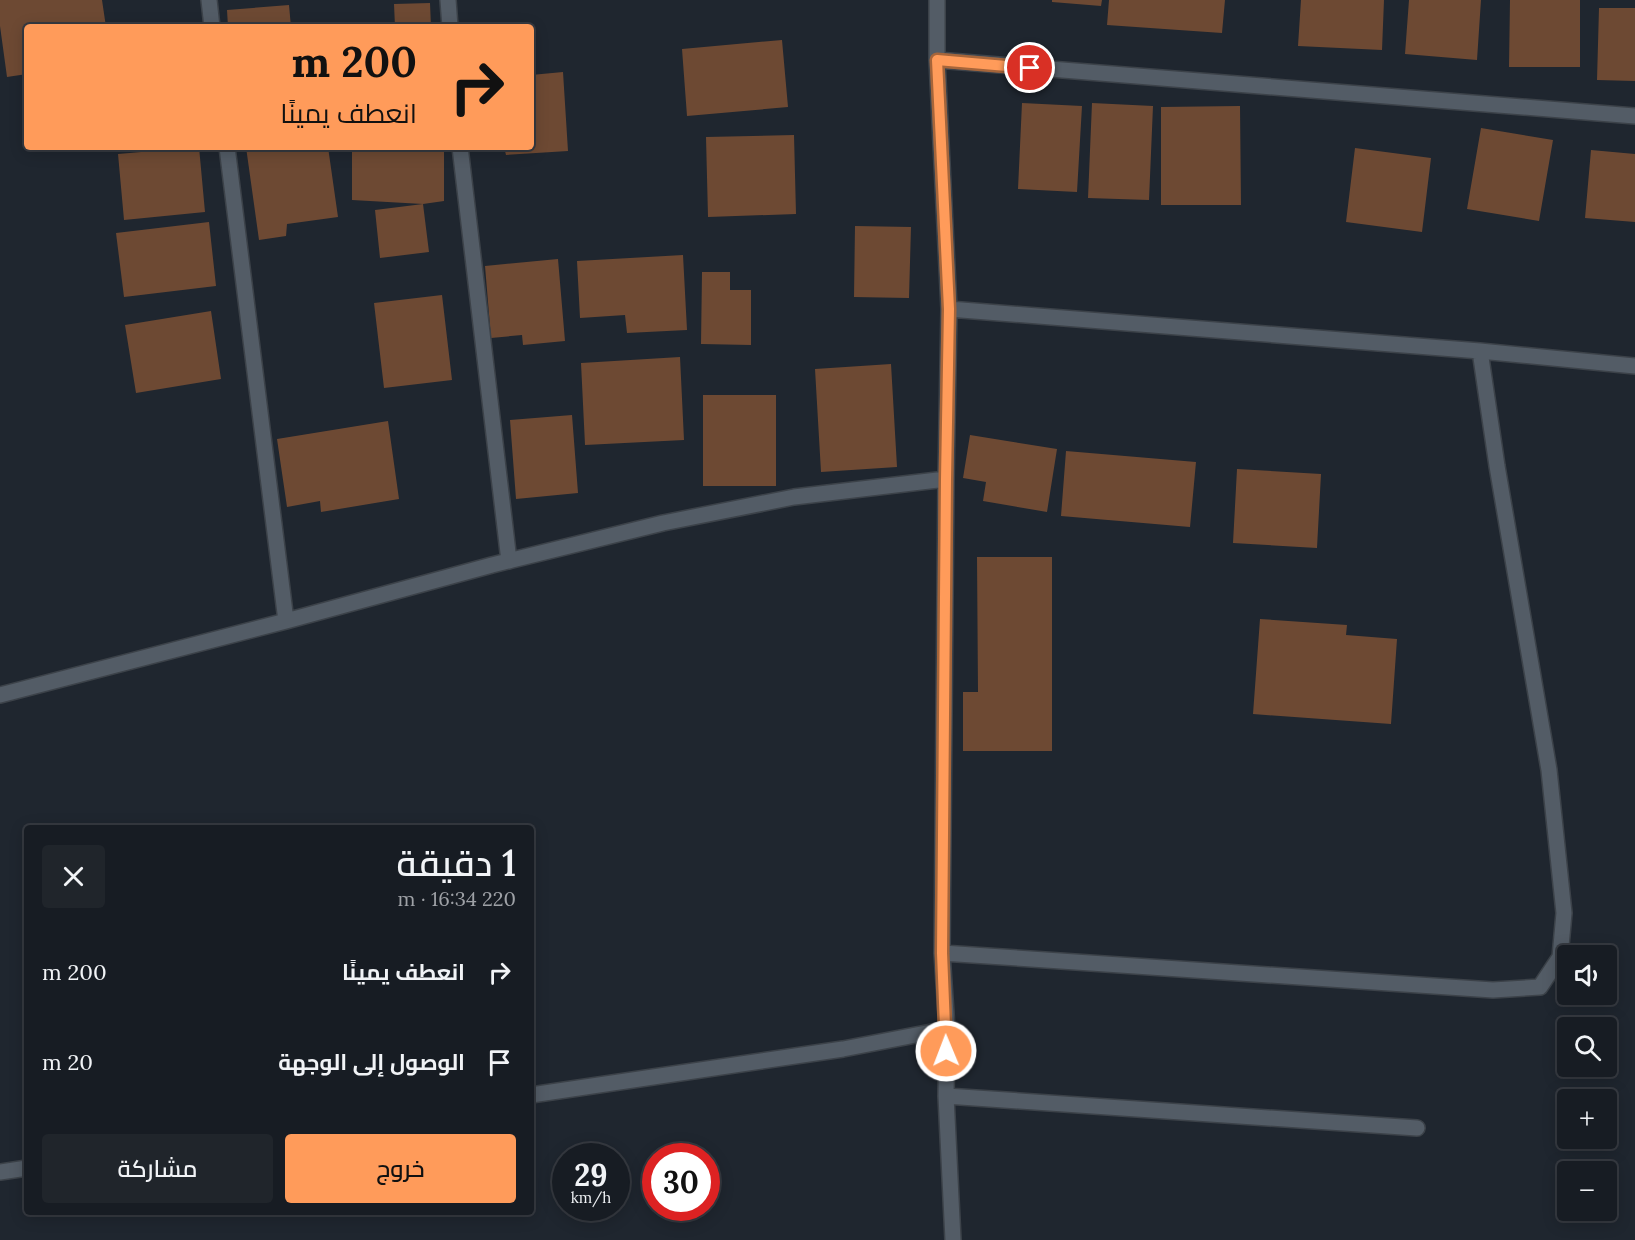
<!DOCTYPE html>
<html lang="ar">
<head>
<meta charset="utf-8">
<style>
	:root { --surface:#171c23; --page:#20252b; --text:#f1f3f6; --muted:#9ea1a6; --line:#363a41; --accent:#ff9b5a }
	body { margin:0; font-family:Lora,Cairo,serif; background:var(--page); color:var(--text); direction:rtl; height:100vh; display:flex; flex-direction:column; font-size:22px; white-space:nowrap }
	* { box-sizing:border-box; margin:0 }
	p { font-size:20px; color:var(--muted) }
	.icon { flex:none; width:33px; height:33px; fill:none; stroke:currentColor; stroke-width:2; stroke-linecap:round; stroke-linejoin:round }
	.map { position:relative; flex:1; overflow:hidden; direction:ltr }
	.details { position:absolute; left:24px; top:825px; width:510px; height:390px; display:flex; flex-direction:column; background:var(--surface); border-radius:6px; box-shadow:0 3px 15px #0003,0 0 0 2px var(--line); direction:rtl }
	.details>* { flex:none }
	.hud { position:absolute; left:24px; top:24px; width:510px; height:126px; border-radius:6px; box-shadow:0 3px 15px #0003,0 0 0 2px var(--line); direction:rtl; background:#ff9b5a; color:#111; overflow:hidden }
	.controls { position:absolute; left:1557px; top:945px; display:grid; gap:12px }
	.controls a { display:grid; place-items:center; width:60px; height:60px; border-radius:6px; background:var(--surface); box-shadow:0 3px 15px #0003,0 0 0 2px var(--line); font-size:30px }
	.speed { position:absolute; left:552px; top:1143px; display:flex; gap:12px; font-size:30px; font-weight:700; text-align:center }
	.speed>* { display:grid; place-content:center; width:78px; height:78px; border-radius:50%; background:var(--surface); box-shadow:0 3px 15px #0003,0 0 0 2px var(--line); line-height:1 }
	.speed small { font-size:15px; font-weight:400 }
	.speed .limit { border:9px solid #d22; background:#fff; color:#111 }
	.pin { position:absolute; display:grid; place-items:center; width:51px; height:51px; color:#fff; margin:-26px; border:3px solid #fff; border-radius:50%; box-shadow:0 2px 6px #0007 }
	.me { position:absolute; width:66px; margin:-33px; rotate:359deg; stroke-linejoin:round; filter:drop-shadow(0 0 4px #0008) }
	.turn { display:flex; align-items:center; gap:21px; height:126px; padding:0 18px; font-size:27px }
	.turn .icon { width:78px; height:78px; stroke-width:2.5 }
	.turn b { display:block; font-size:42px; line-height:51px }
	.round { display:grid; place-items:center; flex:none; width:63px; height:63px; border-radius:6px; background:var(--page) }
	.overview { display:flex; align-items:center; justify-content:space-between; height:102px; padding:0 18px }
	h1 { font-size:36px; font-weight:600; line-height:45px }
	.cta { display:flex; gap:12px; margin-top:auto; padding:12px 18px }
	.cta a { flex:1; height:69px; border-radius:6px; background:var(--accent); color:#111; font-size:24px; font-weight:600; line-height:69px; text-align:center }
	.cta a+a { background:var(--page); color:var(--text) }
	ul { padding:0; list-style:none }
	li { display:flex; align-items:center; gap:18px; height:90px; padding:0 18px }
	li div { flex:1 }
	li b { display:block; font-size:22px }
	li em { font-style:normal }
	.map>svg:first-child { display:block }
	.building { fill:#6d4933 }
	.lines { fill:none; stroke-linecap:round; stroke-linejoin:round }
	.minor-casing { stroke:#3c4249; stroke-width:18 }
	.minor { stroke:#535c66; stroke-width:15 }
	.route-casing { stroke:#a6653a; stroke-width:15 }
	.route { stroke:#ff9b5a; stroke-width:10 }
</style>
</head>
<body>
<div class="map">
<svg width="1635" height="1240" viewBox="0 0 1635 1240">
	<rect width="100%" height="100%" fill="#1f262f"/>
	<!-- building -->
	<path class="building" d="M0,0H102L106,27H27V74L7,77L0,26Z
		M1052,0H1102L1101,6L1052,2Z
		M1109,0H1225L1222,33L1107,25Z
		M1301,0H1384L1382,50L1298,46Z
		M1409,0H1481L1477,60L1405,54Z
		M1510,0H1580V67H1509Z
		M430,3L431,27H395L394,4Z
		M289,5L291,27H228L227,10Z
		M1599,8H1635V81L1597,80Z
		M782,40L788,107L687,116L682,49Z
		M563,72L568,151L506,155L504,147H531V75Z
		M1022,103L1082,106L1077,192L1018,189Z
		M1092,103L1153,106L1149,200L1088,198Z
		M1240,106L1241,205H1161V107Z
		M1481,128L1553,140L1539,221L1467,209Z
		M794,135L796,214L708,217L706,137Z
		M199,147L205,212L124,220L118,154Z
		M246,147H328L338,217L287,224L286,236L259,240Z
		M352,147H444V201L423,204L352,200Z
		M1355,148L1431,158L1422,232L1346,222Z
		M1591,150L1635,154V222L1585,218Z
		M423,204L429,252L380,258L375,210Z
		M209,222L216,286L124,297L116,233Z
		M855,226L911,227L909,298L854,297Z
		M683,255L687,330L627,333L625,315L580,318L577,261Z
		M558,259L565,341L523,345L522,335L491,338L485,266Z
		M702,272H730V290H751V345L701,344Z
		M442,295L452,380L384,388L374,303Z
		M211,311L221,379L136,393L125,325Z
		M680,357L684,440L585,445L581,363Z
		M891,364L897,467L821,472L815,369Z
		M703,395H776V486H703Z
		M572,415L578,493L516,499L510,420Z
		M388,421L399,499L321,512L320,501L287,507L277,439Z
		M970,435L1057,449L1047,512L983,501L986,482L963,478Z
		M1066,451L1196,462L1190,527L1061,516Z
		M1237,469L1321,474L1317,548L1233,543Z
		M977,557H1052V751H963V692H978Z
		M1260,619L1347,625L1346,635L1397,639L1391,724L1253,714Z"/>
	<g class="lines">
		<defs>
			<path id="minor" d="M209,0L212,27
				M448,0L450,27
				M937,0V60L949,309L946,479L942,953L947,1029L946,1096L953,1240
				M937,60L1635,116
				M227,147L286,621
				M460,147L509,561
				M949,309L1480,351L1635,366
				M0,695L286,621L492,565L663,523L794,497L946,479
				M942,953L1493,990L1540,987L1560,957L1564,913L1549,770L1497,466L1480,351
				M531,1095L843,1049L947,1029
				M946,1096L1417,1128
				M0,1172L27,1168"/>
		</defs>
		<!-- minor casing -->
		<use href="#minor" class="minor-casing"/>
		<!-- minor -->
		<use href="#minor" class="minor"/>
	</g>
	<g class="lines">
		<defs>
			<path id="route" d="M946,1051L942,953L946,479L949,309L937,60L1030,68"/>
		</defs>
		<!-- route casing -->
		<use href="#route" class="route-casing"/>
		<!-- route -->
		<use href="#route" class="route"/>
	</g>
</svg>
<div class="controls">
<a><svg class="icon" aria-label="sound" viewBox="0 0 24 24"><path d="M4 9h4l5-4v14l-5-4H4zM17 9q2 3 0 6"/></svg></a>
<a><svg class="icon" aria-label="search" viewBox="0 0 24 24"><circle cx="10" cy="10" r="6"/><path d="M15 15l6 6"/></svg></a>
<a>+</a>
<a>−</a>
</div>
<div class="speed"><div>29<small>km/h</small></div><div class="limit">30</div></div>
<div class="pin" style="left:1030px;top:68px;background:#d93025"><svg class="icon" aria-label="arrive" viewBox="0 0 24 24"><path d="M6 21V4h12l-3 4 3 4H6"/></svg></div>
<svg class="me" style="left:946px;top:1051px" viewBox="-20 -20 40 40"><circle r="17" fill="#ff9b5a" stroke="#fff" stroke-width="3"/><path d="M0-11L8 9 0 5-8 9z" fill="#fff"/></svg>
<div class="hud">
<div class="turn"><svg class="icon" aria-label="right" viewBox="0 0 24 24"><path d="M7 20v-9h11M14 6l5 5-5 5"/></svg><div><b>200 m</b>انعطف يمينًا</div></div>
</div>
<section class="details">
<div class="overview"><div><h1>1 دقيقة</h1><p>220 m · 16:34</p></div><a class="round"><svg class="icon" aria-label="close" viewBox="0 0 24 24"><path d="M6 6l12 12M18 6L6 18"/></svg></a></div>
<ul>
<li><svg class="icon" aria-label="right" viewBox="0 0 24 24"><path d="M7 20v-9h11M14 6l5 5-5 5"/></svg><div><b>انعطف يمينًا</b></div><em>200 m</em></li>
<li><svg class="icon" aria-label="arrive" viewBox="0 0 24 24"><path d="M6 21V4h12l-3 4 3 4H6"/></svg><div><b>الوصول إلى الوجهة</b></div><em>20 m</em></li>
</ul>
<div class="cta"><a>خروج</a><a>مشاركة</a></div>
</section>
</div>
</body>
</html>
